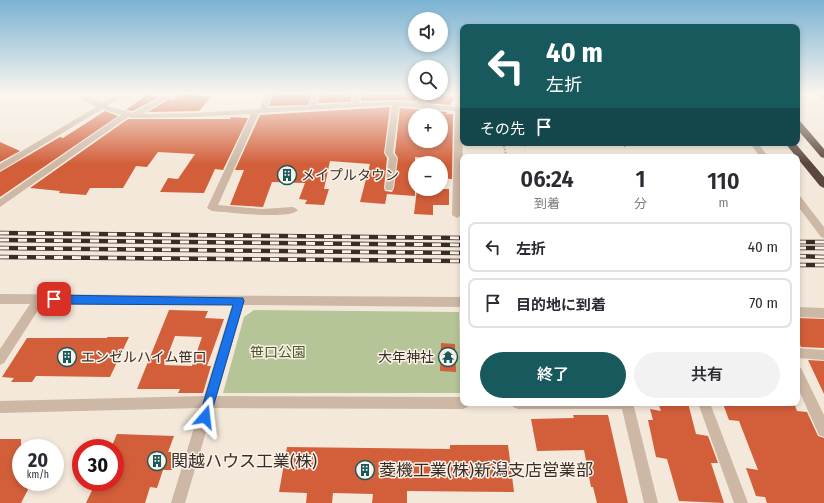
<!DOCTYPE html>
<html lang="ja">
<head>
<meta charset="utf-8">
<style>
	:root { --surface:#fff; --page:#f2f2f3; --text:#2b2b33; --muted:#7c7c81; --line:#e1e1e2; --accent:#18595e }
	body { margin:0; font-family:"Fira Sans Condensed","Noto Sans JP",sans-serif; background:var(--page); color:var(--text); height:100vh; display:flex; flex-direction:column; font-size:15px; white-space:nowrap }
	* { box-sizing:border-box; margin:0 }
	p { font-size:13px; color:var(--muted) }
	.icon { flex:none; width:22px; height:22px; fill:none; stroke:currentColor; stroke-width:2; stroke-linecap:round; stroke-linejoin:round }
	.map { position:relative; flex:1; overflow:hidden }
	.details { position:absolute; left:460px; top:154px; width:340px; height:252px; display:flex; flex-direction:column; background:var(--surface); border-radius:8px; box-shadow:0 2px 6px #0003 }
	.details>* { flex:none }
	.top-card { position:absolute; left:460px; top:24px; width:340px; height:122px; border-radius:8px; box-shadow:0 2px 6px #0003; background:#18595e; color:#fff; overflow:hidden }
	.fabs { position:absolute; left:408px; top:12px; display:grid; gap:8px }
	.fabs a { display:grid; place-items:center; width:40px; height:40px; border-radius:50%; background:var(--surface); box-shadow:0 2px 6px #0003; font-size:20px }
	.speed { position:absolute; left:12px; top:439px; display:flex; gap:8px; font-size:20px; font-weight:700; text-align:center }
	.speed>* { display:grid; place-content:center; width:52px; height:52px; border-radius:50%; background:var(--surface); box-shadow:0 2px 6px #0003; line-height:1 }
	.speed small { font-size:10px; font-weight:400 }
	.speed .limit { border:6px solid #d22; background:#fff; color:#111 }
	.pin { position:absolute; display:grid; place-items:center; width:34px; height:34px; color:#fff; margin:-17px; border-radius:8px; box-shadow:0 2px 6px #0006 }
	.me { position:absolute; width:44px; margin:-22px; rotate:17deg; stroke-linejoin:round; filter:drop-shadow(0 0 3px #0008) }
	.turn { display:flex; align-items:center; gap:14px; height:84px; padding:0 20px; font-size:18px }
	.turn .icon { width:52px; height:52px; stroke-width:2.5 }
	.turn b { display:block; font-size:28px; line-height:34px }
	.then { display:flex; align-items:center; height:38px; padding:0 20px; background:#0003; gap:8px; font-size:15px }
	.eta { display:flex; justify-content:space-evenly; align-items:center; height:68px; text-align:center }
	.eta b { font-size:24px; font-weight:600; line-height:28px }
	.primary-button { display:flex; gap:8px; margin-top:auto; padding:8px 20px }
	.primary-button a { flex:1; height:46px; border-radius:24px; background:var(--accent); color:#fff; font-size:16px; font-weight:600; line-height:46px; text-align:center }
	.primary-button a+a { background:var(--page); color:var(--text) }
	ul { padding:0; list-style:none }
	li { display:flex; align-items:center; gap:12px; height:50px; margin:0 8px 6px; padding:0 12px; border:2px solid var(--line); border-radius:8px }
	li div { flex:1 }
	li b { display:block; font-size:15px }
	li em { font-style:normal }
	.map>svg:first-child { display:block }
	.green { fill:#b6c598 }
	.building { fill:#d25f3a; fill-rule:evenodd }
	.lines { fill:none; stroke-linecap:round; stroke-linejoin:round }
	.path { stroke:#b9a18f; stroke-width:2; stroke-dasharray:1.5 1.5; stroke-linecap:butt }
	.minor { fill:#cdb7a5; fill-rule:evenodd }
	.highway { fill:#5a463d; fill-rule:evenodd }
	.rail-casing { stroke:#382c27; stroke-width:4.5 }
	.rail { stroke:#fbf2e7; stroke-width:3; stroke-dasharray:9; stroke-linecap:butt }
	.route { fill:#1a73e8; stroke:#114b97 }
	.labels { text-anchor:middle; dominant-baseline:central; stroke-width:3; stroke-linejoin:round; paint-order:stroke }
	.poi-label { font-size:14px; fill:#382c27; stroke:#fbf2e7; text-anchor:start }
	.park-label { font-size:14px; fill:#475928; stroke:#fbf2e7 }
	.near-poi-label { font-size:17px; fill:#382c27; stroke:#fbf2e7; text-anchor:start }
</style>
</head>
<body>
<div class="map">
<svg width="824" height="503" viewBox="0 0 824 503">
	<rect width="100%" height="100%" fill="#f4e8da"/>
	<!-- green -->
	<path class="green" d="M254,310L459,312L461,393H223L244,317Z"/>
	<!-- building -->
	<path class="building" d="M148,94L159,97L133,111L126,110Z
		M186,94L211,97L199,111L148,112L169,99L173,100L178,95L183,96Z
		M273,94H312L308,105L269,106Z
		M321,94H352L351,102L318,103Z
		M361,94H418L417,101L396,100L361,101Z
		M426,94H444V96L454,97L450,105L427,103Z
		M390,107L384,153L387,158L384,188L385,191L392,192L394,188L398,158L395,153L400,108L447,112L446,114H453L452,179L441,178V160L415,157V196L387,194L385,204L360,202L370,164L330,161L324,189H329L324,205L305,204L307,200L299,199L305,183L272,182L263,207L230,205L244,170H235L260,115ZM415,115H441V141H415Z
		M105,111L118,116L0,197V172L60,137L63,138Z
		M231,117L248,118L223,170L215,169L204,193L160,192L168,178L178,179L195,154L158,152L147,167L136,166L123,188H90L86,195L59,193L60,191L30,188L128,119H230Z
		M0,142L20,151L0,162Z
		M417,189H449V205H433V215L414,214Z
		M169,310L208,311L205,318L224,319L207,366H211L203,393H178L180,389H137ZM175,336L202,337L192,366L164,365Z
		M797,318L824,319V348L801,347L797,338Z
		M107,337H129L110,377L36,376L32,382H11L14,378L2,377L27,338H107Z
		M441,343L455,344L456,372L440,371Z
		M808,360L824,361V394Z
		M658,403H688L696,434L708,436L718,463H711L724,503L679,501L667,459L656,457L648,420H653L650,409L661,411Z
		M763,403H794L797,411L807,412L818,436L824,438V503H767L765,497L756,496L746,468L758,470L739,421L729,420L723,404L765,406Z
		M573,415H608L628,503H597L593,487H591L584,450L537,451L531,419L574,418Z
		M117,434L174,436L168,452H178L172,470H163L157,488L150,487L145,503H86L96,482H115V448H111Z
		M0,439H21V482H32L21,503H0Z
		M450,445H508L514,492L407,491V503H372L373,494L333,493L332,503H306L307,493L279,492L287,447L450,449Z"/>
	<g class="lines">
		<!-- path -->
		<path class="path" d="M503,143L507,157
			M516,143L527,146
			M554,143L555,146
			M623,143L625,147"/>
		<!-- minor -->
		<path class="minor" d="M84,94H90L89,96L101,103L118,94H125L107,106L133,113L167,94H175L143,114L195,113L260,109L265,94H272L267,108L309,106L313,94H320L316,105L352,103L353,94H360L359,103L396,101L418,103L419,94H425L426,104L463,108L462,215L457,218L452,215L455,111L399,106L393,153L397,158L393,188L392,190H386L385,188L389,158L385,153L392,105L259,113L218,205L262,209L293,207L298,210C291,220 226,212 212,211L207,208L251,114L195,117L134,118L128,117L0,207V199L121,115L102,109L0,171V164L96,107L82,99L81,97Z
			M815,94H822L824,95V101Z
			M750,143H758L768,157H760Z
			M797,195L800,196L824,227V238L821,237L797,205Z
			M0,294L463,297V307L243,305L217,396L463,397V403H469L468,407L463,409L213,408L185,503H171L200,408L0,413V401L204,396L232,305L42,304L4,363L0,365V349L30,304H0Z
			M797,307L824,308V318L797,317Z
			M797,348L824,350V360L797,358Z
			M797,366L801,368L824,415V437L819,435L797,386Z
			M512,403H633L658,503H644L622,409H518L513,407Z
			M698,403H710L748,503H734Z"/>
		<!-- highway -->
		<path class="highway" d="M797,120L800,121L824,149V158L821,157L797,129Z
			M785,143H795L824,177V188L820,186Z"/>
		<defs>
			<path id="rail" d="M0,233L463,238
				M0,240L463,245
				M797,242H824
				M0,248L463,253
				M797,248H824
				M797,256L824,257
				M0,257L463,261
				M797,265H824"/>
		</defs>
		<!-- rail casing -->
		<use href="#rail" class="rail-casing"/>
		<!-- rail -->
		<use href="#rail" class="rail"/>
	</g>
	<!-- sky -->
	<linearGradient id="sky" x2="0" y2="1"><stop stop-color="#7ab3d3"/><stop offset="0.57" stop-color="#faf5ee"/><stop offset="1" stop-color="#faf5ee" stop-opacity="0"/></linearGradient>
	<rect width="824" height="164" fill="url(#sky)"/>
	<!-- route -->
	<path class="route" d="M54,295L243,298L244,301L209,421L205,423L200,421L199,417L233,305L54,304L51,302L49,299L51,296Z"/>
	<!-- icons -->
	<defs>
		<symbol id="building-ring" viewBox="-11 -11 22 22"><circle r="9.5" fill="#fbf2e7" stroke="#18595e" stroke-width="1.5"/><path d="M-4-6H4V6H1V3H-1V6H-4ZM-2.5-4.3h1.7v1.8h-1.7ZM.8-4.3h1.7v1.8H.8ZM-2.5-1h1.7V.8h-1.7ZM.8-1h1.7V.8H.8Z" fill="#18595e"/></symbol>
		<symbol id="temple-ring" viewBox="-11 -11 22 22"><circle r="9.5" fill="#fbf2e7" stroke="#18595e" stroke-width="1.5"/><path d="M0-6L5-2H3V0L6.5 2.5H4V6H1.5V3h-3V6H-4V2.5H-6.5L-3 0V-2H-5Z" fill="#18595e"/></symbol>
	</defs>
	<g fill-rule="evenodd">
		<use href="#building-ring" x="276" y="164" width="22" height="22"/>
		<use href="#building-ring" x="56" y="346" width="22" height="22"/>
		<use href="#temple-ring" x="437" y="346" width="22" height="22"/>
		<use href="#building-ring" x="146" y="450" width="22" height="22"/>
		<use href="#building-ring" x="354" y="459" width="22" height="22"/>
	</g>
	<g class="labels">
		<!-- poi labels -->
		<g class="poi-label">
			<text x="301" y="175">メイプルタウン</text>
			<text x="81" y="357">エンゼルハイム笹口</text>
			<text x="434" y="357" text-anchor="end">大年神社</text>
		</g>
		<!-- park labels -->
		<g class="park-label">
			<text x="278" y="352">笹口公園</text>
		</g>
		<!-- near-poi labels -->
		<g class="near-poi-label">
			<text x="171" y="461">関越ハウス工業(株)</text>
			<text x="379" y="470">菱機工業(株)新潟支店営業部</text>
		</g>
	</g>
</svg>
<div class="fabs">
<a><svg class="icon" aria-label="sound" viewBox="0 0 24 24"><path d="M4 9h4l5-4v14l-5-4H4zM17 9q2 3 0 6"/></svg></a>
<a><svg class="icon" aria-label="search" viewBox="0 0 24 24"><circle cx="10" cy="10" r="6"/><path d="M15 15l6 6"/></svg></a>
<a>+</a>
<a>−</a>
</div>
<div class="speed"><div>20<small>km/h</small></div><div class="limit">30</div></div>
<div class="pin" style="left:54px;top:299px;background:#d93025"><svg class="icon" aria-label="arrive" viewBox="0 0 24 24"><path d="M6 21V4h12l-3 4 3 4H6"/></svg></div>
<svg class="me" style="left:205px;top:417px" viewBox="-20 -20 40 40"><path d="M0-17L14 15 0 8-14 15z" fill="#1a73e8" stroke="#fff" stroke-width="4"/></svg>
<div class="top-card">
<div class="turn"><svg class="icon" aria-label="left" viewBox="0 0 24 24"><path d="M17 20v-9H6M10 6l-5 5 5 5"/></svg><div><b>40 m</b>左折</div></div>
<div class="then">その先<svg class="icon" aria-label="arrive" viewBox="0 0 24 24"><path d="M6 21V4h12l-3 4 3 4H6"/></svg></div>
</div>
<section class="details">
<div class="eta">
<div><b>06:24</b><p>到着</p></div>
<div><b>1</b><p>分</p></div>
<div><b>110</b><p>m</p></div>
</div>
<ul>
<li><svg class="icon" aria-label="left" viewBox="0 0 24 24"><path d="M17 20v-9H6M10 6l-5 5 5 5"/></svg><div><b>左折</b></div><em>40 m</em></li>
<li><svg class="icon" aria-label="arrive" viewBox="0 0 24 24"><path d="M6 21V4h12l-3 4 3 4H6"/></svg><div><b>目的地に到着</b></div><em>70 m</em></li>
</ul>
<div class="primary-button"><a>終了</a><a>共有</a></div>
</section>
</div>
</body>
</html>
